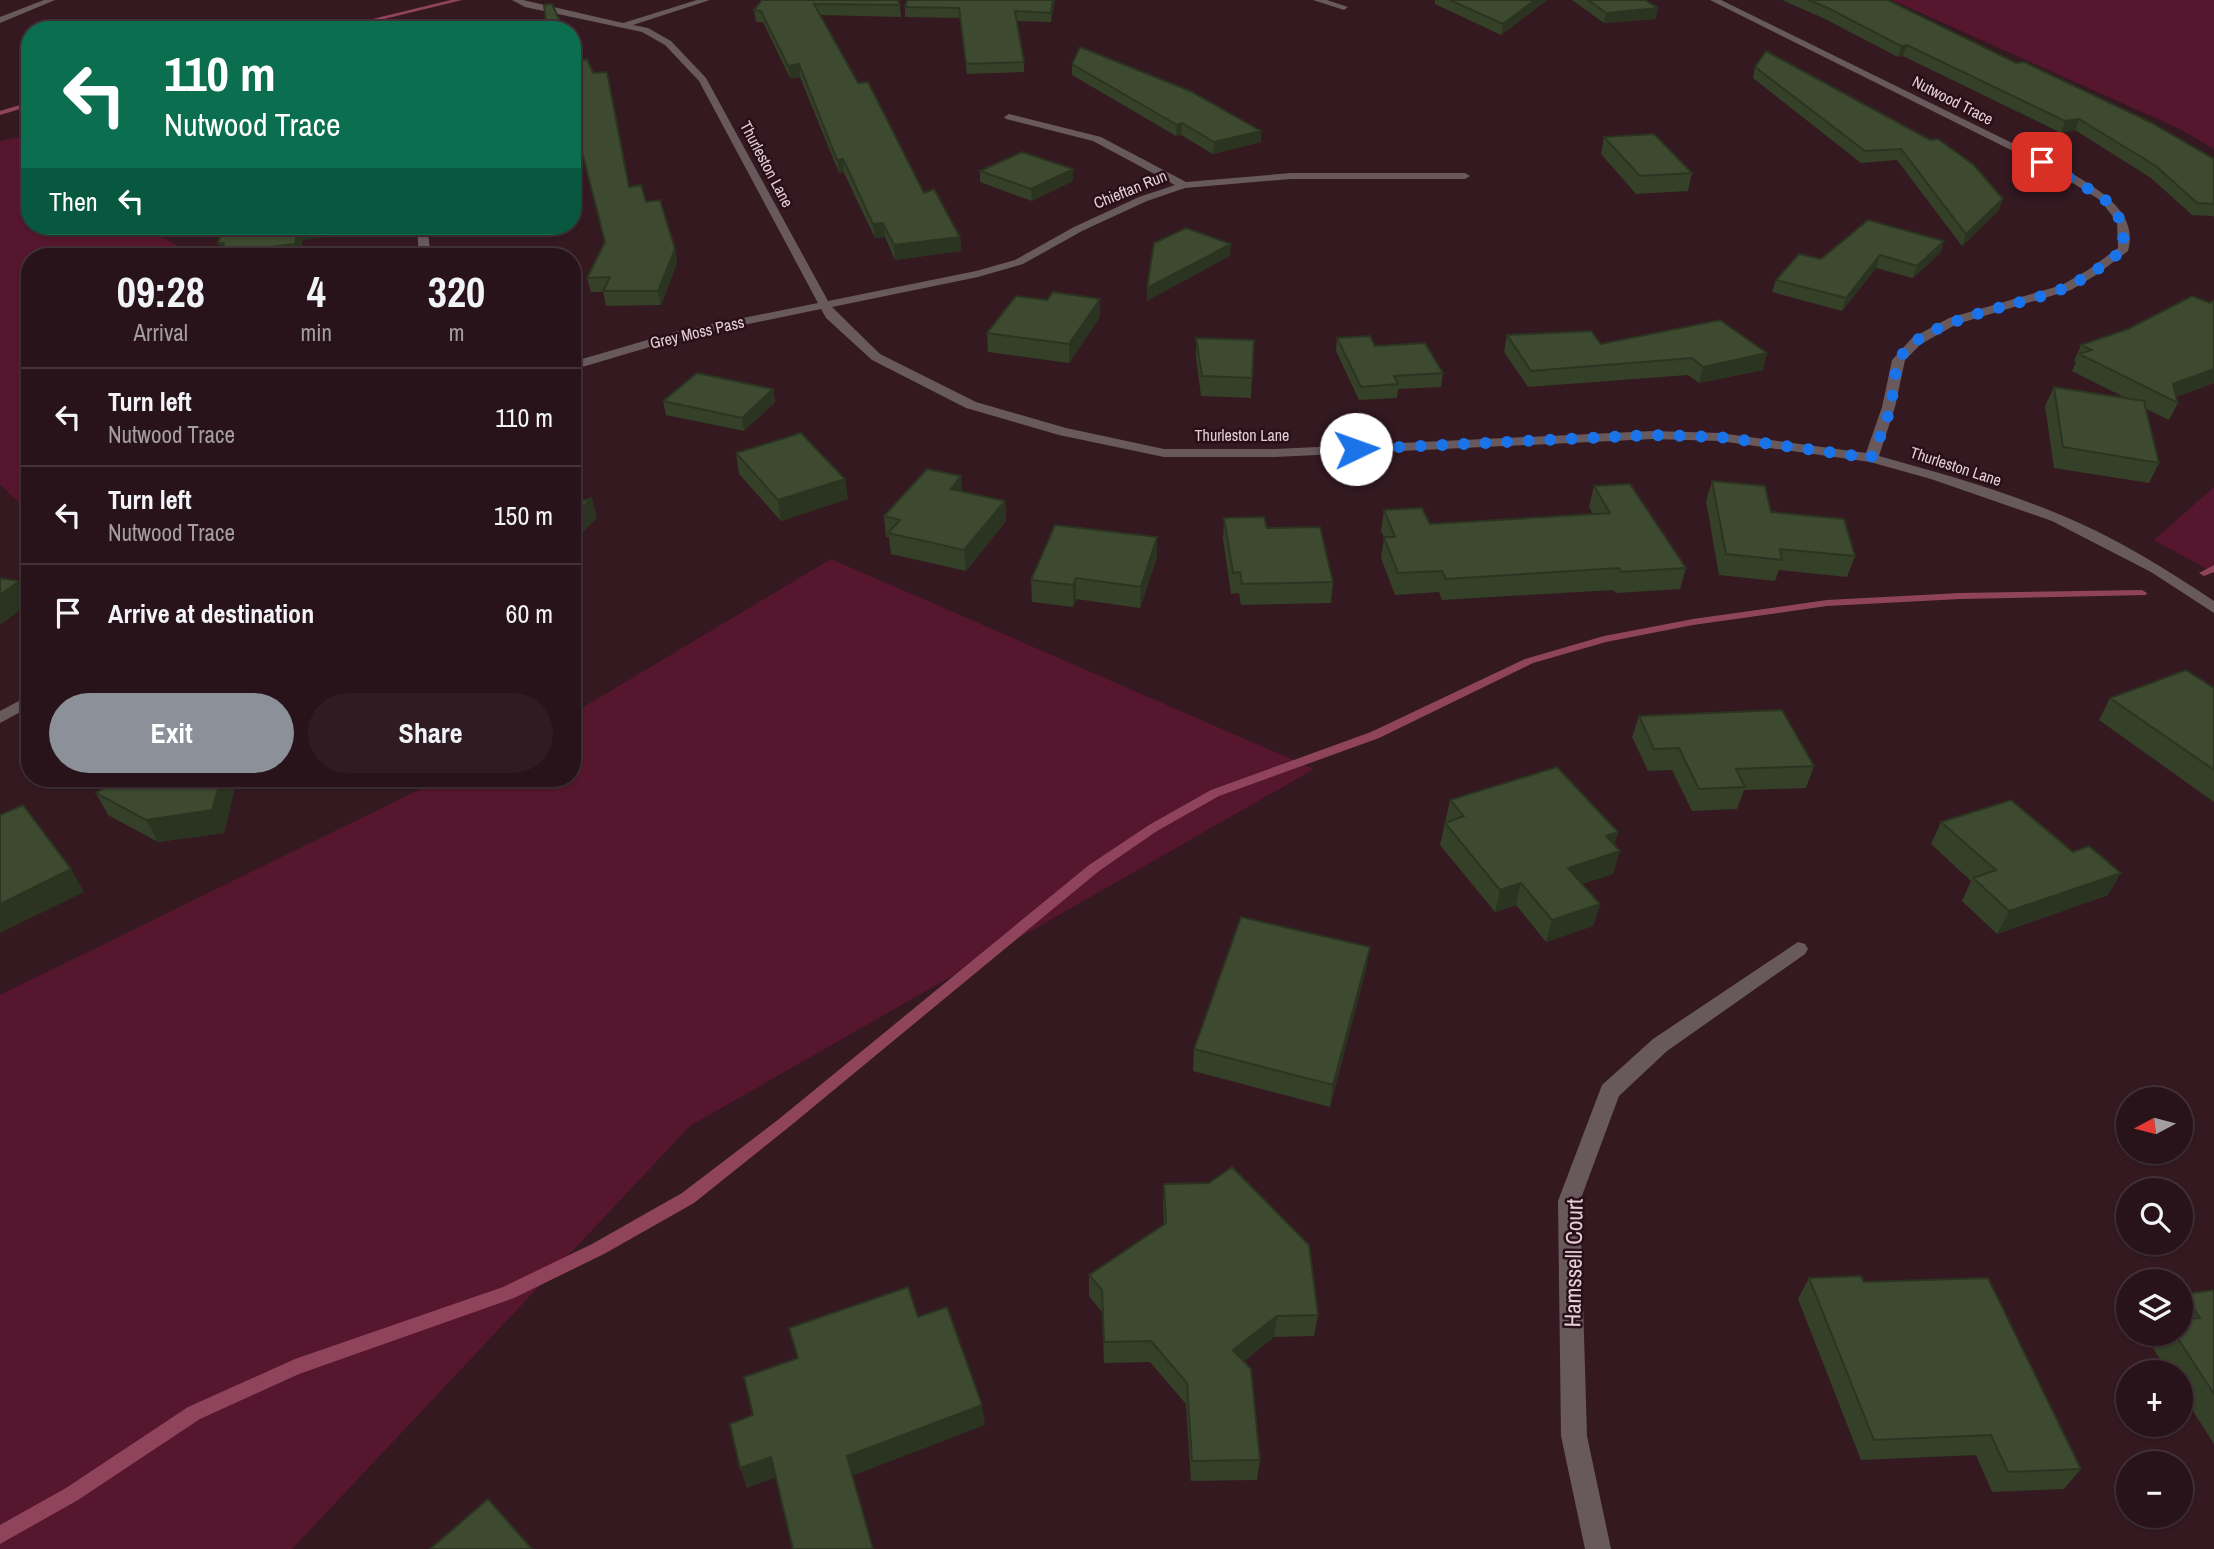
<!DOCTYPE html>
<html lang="en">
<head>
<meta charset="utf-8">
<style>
	:root { --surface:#271319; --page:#2f1c22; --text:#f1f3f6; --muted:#a49ea2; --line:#433238; --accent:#8c9099 }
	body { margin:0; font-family:"Archivo Narrow",sans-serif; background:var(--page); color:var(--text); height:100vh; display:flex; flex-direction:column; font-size:26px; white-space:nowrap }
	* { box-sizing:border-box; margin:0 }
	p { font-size:23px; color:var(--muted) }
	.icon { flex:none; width:38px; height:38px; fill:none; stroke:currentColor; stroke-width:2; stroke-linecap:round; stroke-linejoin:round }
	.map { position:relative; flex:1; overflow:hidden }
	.details { position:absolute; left:21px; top:248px; width:560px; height:539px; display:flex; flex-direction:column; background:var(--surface); border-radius:28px; box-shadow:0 2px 5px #0004,0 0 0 2px var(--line) }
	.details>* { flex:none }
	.top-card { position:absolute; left:21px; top:21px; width:560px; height:214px; border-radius:28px; box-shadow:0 2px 5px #0004,0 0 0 2px var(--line); background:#0b6e4f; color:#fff; overflow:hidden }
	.needle { width:46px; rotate:263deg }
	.tools { position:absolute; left:2116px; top:1087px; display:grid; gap:14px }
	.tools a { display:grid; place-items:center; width:77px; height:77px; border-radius:50%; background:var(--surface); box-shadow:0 2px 5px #0004,0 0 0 2px var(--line); font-size:35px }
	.pin { position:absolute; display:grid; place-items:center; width:60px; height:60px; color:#fff; margin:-30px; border-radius:14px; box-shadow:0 4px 10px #0006 }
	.me { position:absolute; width:77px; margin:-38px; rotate:87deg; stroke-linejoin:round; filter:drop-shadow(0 0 5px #0008) }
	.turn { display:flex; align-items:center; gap:24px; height:147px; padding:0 28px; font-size:32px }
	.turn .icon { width:91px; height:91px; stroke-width:2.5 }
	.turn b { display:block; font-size:49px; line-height:60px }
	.then { display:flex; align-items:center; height:66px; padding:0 28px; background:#0003; gap:14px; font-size:26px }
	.eta { display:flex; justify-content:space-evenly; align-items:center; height:119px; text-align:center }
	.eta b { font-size:42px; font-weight:700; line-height:49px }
	.cta { display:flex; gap:14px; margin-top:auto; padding:14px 28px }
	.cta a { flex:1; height:80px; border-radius:42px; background:var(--accent); color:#fff; font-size:28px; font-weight:700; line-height:80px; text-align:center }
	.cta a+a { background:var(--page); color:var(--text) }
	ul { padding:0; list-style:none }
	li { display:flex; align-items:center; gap:21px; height:98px; padding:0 28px; border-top:2px solid var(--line) }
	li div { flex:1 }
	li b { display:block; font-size:26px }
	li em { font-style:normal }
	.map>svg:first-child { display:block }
	.green { fill:#56162e }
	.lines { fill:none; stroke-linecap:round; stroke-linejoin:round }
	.stream { fill:#90445c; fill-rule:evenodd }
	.street { fill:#68595c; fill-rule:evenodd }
	.wall { fill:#344028 }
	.shaded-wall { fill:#2b3421 }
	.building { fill:#3d4a2f; stroke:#2b3421; stroke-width:2 }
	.route { stroke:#1a73e8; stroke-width:12; stroke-dasharray:0 21.6 }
	.labels { text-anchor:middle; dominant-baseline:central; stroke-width:5; stroke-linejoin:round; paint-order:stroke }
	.far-street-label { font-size:16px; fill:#e3cfd4; stroke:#2a0f18 }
	.near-street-label { font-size:23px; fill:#e3cfd4; stroke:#2a0f18 }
</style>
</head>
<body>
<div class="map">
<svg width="2214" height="1549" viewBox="0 0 2214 1549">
	<rect width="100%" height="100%" fill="#341921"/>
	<!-- green -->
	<path class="green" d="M1892,0H2214V149L2178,128Z
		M30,135V226H164L160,236L198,257H30V514L0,484V141Z
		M2214,487V573L2154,540Z
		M831,559L1314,769L690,1126L292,1549H0V995L441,779H572V714Z"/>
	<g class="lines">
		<!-- stream -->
		<path class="stream" d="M451,0H462L339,30H327Z
			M30,102V106L0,115V111Z
			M2214,565V572L2204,576L2199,573Z
			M2142,590L2147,593L2146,595L1960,599L1827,606L1693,625L1606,642L1533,663L1379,738L1219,796L1157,831L1099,871L789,1127L694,1203L604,1254L514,1298L299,1374L200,1419L78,1500L0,1544V1525L66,1488L188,1407L295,1359L503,1287L592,1244L682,1193L779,1119L1089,865L1149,825L1211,790L1371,732L1525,659L1604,636L1693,619L1827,600L1960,593Z"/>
		<!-- street -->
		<path class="street" d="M44,0H55L0,23V17Z
			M512,0H523L623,23L697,0H710L633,25L648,28L671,41L706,78L828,301L976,271L1015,260L1074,227L1139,197L1175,185L1093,141L1006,119L1004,117L1009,114L1101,137L1186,182L1291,173H1465L1470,176L1465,179H1291L1185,188L1147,201L1082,231L1023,264L978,277L832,307L880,354L976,402L1066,428L1164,449H1275L1653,431L1720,433L1866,453L1882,407L1892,360L1912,338L1949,318L2062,285L2088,270L2118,248L2117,222L2100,200L2055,172L1710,0H1721L2063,168C2092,186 2140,209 2128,251L2096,275L2071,290L1957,324L1921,344L1905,360L1895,407L1879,456C1940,473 2002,490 2061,515C2115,537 2166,569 2214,601V613L2151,572L2052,521L1931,479L1870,462L1720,441L1653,439L1275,457H1164L1059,435L966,408L872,360L826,318L821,309L680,338L572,370V362L678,331L818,303L699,81L665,45L642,32L525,7Z
			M1313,0H1327L1348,7L1344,10Z
			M417,226H427L431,257H419Z
			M30,695V707L0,723V711Z
			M1798,942L1805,944L1808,949L1805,954L1667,1051L1619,1096L1580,1201L1587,1436L1611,1549H1585L1561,1436L1558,1201L1602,1085L1653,1039Z"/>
	</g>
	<!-- wall -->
	<path class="wall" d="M762,0L900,5L901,17L821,15L858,83L924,193L960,237L961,251L895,260L885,237L875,238L844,173H839L800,77L790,78L763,22H756L754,10Z
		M1055,0L1051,22L1016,21L1024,62V72L967,74L960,18L905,17V7Z
		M1435,0H1547L1501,35L1435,4Z
		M1572,0H1645L1656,19L1604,23Z
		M1782,0H1888L2214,159V217L2213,216L2192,215L2151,178L2075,130L2061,133L1903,56L1898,57L1823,18Z
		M578,61L629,187L646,202L675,249L677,263L661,305L606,306L603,292H591L587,278L604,243Z
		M1072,64L1261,142L1213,154L1181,135L1176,136L1072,75Z
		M1755,67L2003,199L1998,211L1962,246L1897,160L1861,163L1753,78Z
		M1604,137L1692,173L1688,191L1636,194L1601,154Z
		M1073,169V181L1032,201L980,182V171Z
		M1944,241L1940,253L1913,278L1876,268L1842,311L1772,292L1776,280L1821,259Z
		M1047,300L1100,317L1069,363L988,352L987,333Z
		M1507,335L1601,344L1767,353L1763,370L1699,383L1688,375L1528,387L1504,352Z
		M1196,338L1254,340L1251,398L1201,396L1196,357Z
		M1337,338L1375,346L1443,373L1441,387L1398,389L1397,398L1359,400L1336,351Z
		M2081,345L2214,383L2176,397L2178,403L2169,420L2146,409L2159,463L2149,483L2054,468L2045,406L2054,387L2124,397L2072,371L2076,362L2074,361Z
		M773,389L775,402L744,431L666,415L663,401Z
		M736,453L845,479L848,499L781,521L739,474Z
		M1712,481L1855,556L1847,577L1779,570L1775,581L1719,575L1706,501Z
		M1594,486L1686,568L1680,589L1616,593L1613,590L1442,600L1439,592L1395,595L1381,558L1384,537L1381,531L1384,510L1430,524L1593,514L1589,507Z
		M962,491L1005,501L1006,521L966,571L891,554L889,537H886L884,516Z
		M1224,518L1267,528L1333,582L1331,603L1241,605L1239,593L1231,594L1223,539Z
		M1157,557L1140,608L1076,599L1073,607L1032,602L1031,580Z
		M2214,688V802L2099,720L2110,698Z
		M1639,716L1814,766L1806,788L1744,790L1737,809L1692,811L1672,770L1648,771L1632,737Z
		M98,779H247L235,787L224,833L158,842L108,815L96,793L109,785Z
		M1450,800L1618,832L1614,845L1613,874L1582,884L1600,904L1593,926L1546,942L1516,905L1495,912L1440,845Z
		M1941,822L2108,895L1997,934L1962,901L1971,881L1931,844Z
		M1370,947L1366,969L1330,1107L1193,1071L1194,1049Z
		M1164,1184L1318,1315L1314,1336L1274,1337L1244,1361L1260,1460L1257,1480L1191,1481L1186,1404L1150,1362L1104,1363L1102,1312L1089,1296V1275L1164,1225L1163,1206Z
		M1809,1278L1864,1282L2081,1469L2064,1489L1992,1492L1976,1455L1861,1460L1798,1299Z
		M2214,1290V1444L2180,1391V1372H2168L2150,1343L2158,1334H2180V1298L2184,1294Z"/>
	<!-- shaded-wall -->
	<path class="shaded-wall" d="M1053,0H1055L1051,22V13Z
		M1535,0H1547L1501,35L1503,24Z
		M1658,8L1656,19L1604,23L1606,13Z
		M1907,45L1903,56L1898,57L1901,46Z
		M799,64L800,77L790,78L788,66Z
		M2079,119L2075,130L2061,133L2065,121Z
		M1182,123L1181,135L1176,136L1177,125Z
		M1261,131V142L1213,154L1214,142Z
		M580,144L583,157L572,158V145Z
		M843,159L844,173H839L837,160Z
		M1073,169V181L1032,201L1031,189Z
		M2003,199L1998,211L1962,246L1966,234Z
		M883,223L885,237L875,238L873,224Z
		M316,226H341L340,236L303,240L299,257H224L218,243L298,228Z
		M960,237L961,251L895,260L894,245Z
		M1944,241L1940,253L1913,278L1917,266Z
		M1231,244L1230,256L1147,301V288Z
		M675,249L677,263L661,305L658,291Z
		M1880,255L1876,268L1842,311L1846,298Z
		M1100,299V317L1069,363V344Z
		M1767,353L1763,370L1699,383L1703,367Z
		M2214,369V383L2170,399L2173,384Z
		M773,389L775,402L744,431L742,418Z
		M961,476L963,497L951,489Z
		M845,479L848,499L781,521L778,500Z
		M592,498L597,518L572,543V517Z
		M1005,501L1006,521L966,571L964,550Z
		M1157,537V557L1140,608L1141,587Z
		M1076,578V599L1073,607V585Z
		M19,581L30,603L0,625V595Z
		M221,779H247L235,787L224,833L158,842L146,820Z
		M1618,832L1611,854L1620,851L1613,874L1562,890L1568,868L1606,836Z
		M71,869L84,892L0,933V904Z
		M2121,873L2108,895L1997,934L2009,911Z
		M1521,883L1516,905L1495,912L1500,890Z
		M1600,904L1593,926L1546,942L1552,920Z
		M1370,947L1366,969L1330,1107L1333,1085Z
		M1277,1316L1274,1337L1231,1370L1233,1350Z
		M982,1405L985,1425L852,1476L847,1456Z
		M771,1457L777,1477L747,1488L740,1468Z"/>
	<!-- building -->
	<path class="building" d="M762,0H898L900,5L814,4L858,83L868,82L924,193L934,189L960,237L894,245L883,223L873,224L843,159L837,160L799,64L788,66L761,11L754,10Z
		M907,0H1053L1051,13L1015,11L1024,62L966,64L959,8L905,7Z
		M1450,0H1535L1503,24Z
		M1588,0H1645L1658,8L1606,13Z
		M1808,0H1888L2016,63L2024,62L2150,122L2214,159V204L2197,203L2156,166L2079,119L2065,121L1907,45L1901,46L1826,7Z
		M549,4H552L564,30H547L544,5Z
		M572,41L578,61L587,59L593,73L607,72L629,187L641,185L646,202L660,200L675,249L658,291H603L610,277L587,278L605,242L580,144L572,145Z
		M1080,47L1190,91L1261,131L1214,142L1182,123L1177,125L1072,64Z
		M1766,51L1930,140L1938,139L1974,165L2003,199L1966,234L1901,149L1865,151L1755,67Z
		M1654,134L1692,173L1640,176L1604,137Z
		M1022,152L1073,169L1031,189L980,171Z
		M1868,220L1944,241L1917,266L1880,255L1846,298L1776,280L1799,254L1821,259Z
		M223,226H316L298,228L295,244L222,253L224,243H218Z
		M1186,228L1231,244L1147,288L1154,243Z
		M1053,292L1100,299L1069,344L987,333L1016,296L1047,300Z
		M2192,296L2210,303L2214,300V369L2173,384L2178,403L2079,354L2092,350L2081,345L2128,329Z
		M1720,320L1767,353L1703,367L1692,358L1531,371L1507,335L1591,331L1601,344Z
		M1370,336L1375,346L1425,343L1443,373L1394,376L1398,384L1361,387L1337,338Z
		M1196,338L1254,340L1252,378L1202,376Z
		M697,373L773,389L742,418L663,401Z
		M2054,387L2144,401L2159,463L2063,447Z
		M801,433L845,479L778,500L736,453Z
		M927,469L961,476L951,489L1005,501L964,550L888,533L900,520L884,516Z
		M1712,481L1765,486L1771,512L1844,519L1855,556L1780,549L1782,560L1726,554Z
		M1630,484L1686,568L1621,572L1619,568L1446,579L1442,571L1398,573L1384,537H1395L1384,510L1422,508L1430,524L1610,513L1594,486Z
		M592,498L572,517V504Z
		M1264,517L1267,528L1320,527L1333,582L1242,584L1240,572L1233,573L1224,518Z
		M1055,525L1157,537L1141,587L1076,578L1073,585L1031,580Z
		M0,578L19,581L0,595Z
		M2186,670L2214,688V770L2110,698Z
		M1782,710L1814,766L1736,769L1745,787L1699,789L1679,748L1654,749L1639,716Z
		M1557,767L1618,832L1606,836L1620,851L1568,868L1600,904L1552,920L1521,883L1500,890L1445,823L1464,816L1450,800Z
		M118,779H221L212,810L146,820L96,793Z
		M2011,800L2073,852L2089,846L2121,873L2009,911L1973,878L1996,870L1941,822Z
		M23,805L71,869L0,904V815Z
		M1241,917L1370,947L1333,1085L1194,1049Z
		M1232,1167L1309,1245L1318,1315L1277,1316L1233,1350L1251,1369L1260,1460L1192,1461L1187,1383L1151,1341L1104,1342L1102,1290L1089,1275L1166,1223L1164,1184L1209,1183Z
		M1861,1276L1864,1282L1988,1278L2081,1469L2008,1472L1991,1435L1874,1440L1809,1278Z
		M908,1287L918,1317L947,1307L982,1405L847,1456L873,1549H793L771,1457L740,1468L730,1424L753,1415L744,1377L798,1358L789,1328Z
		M2214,1290V1394L2175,1334H2180V1320L2200,1318L2184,1294Z
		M488,1499L532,1549H430Z"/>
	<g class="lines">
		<!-- route -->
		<path class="route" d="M1356,449L1653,435L1720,437L1871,458C1878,441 1886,425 1890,408C1894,393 1893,375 1899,361C1914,321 2021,305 2057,291C2083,281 2103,266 2124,249L2122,222L2104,198L2042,162"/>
	</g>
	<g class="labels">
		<!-- far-street labels -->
		<g class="far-street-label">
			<text transform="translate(1953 100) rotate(27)">Nutwood Trace</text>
			<text transform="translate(767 164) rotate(62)">Thurleston Lane</text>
			<text transform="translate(1130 189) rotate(-22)">Chieftan Run</text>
			<text transform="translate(697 332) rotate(-13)">Grey Moss Pass</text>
			<text x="1242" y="435">Thurleston Lane</text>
			<text transform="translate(1956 466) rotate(18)">Thurleston Lane</text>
		</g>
		<!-- near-street labels -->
		<g class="near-street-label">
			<text transform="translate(1573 1263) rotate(-89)">Hamssell Court</text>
		</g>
	</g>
</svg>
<div class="tools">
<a><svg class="needle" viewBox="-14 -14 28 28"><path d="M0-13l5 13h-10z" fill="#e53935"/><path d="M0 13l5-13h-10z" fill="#a49ea2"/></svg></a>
<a><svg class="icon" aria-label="search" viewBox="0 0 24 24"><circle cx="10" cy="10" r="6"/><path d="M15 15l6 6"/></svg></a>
<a><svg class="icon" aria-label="layers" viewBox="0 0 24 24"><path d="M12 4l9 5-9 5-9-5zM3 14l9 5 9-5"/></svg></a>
<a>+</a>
<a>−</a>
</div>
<div class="pin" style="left:2042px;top:162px;background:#d93025"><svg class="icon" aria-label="arrive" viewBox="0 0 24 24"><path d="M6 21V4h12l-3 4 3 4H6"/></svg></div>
<svg class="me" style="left:1356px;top:449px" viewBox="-20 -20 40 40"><circle r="19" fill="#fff"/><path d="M0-13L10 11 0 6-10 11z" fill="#1a73e8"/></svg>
<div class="top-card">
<div class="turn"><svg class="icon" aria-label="left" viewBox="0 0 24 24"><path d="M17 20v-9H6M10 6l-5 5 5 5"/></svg><div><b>110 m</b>Nutwood Trace</div></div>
<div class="then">Then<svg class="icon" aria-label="left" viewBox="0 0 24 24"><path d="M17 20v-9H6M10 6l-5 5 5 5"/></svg></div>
</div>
<section class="details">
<div class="eta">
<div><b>09:28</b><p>Arrival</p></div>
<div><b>4</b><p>min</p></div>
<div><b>320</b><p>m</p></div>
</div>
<ul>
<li><svg class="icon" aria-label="left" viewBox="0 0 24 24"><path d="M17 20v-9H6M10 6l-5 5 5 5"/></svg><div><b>Turn left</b><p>Nutwood Trace</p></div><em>110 m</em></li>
<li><svg class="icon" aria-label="left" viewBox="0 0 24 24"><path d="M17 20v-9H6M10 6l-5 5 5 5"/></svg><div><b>Turn left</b><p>Nutwood Trace</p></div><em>150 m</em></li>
<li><svg class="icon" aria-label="arrive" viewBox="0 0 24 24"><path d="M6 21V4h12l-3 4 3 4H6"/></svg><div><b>Arrive at destination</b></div><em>60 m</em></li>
</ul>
<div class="cta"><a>Exit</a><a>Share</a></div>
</section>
</div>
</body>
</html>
